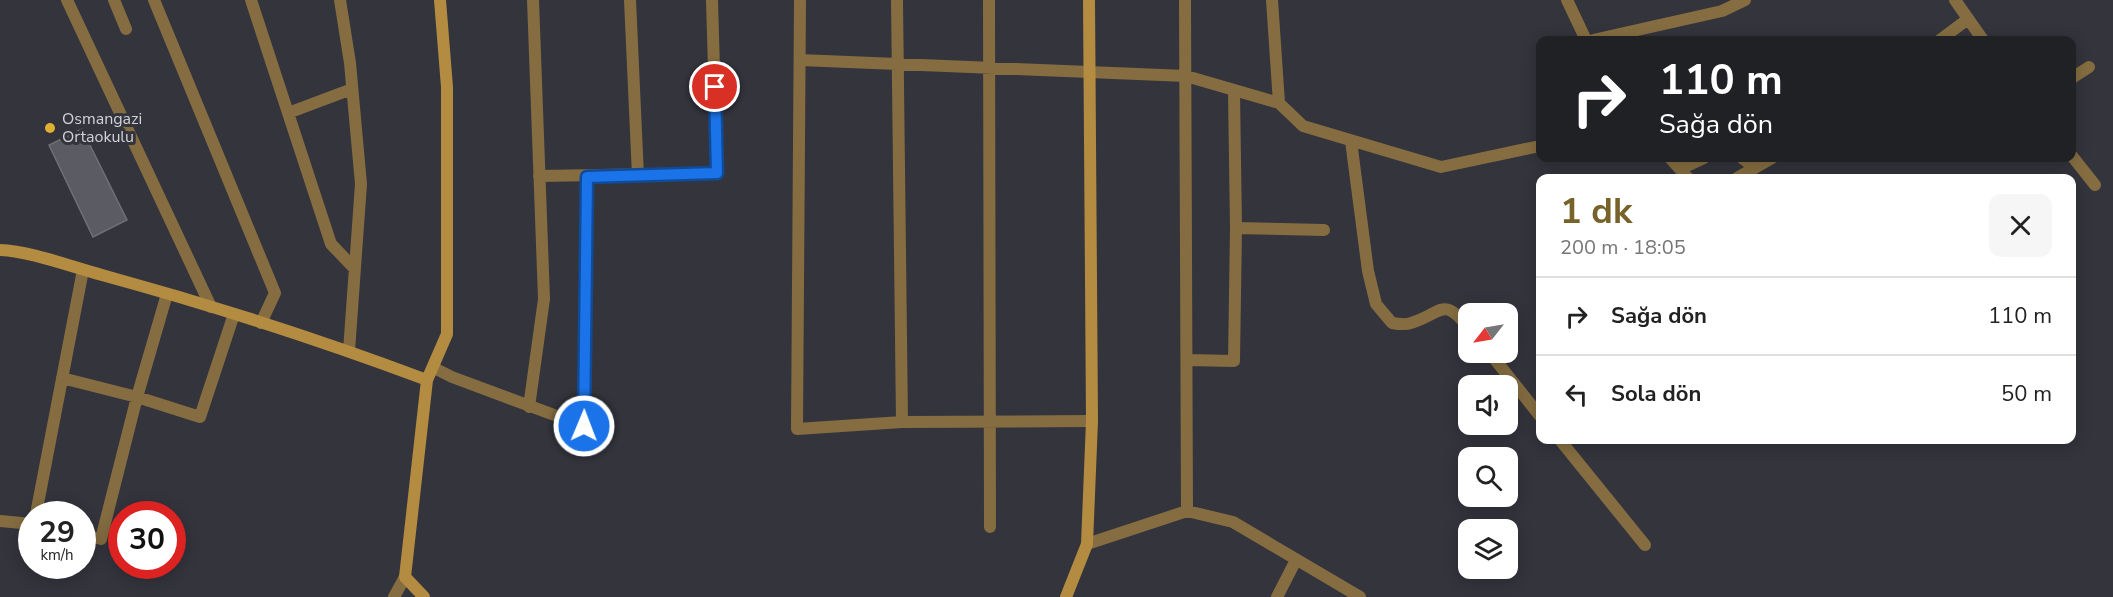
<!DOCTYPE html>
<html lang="tr">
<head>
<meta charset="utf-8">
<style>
	:root { --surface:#fff; --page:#f6f6f6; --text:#222; --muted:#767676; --line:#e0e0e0; --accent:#77622a }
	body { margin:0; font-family:"Nunito Sans",sans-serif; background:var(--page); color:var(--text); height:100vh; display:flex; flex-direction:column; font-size:22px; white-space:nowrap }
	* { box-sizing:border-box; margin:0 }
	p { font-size:20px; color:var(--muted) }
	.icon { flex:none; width:33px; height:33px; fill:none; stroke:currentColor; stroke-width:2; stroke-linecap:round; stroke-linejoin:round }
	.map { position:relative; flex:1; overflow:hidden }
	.panel { position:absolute; left:1536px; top:174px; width:540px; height:270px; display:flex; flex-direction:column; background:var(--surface); border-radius:12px; box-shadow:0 3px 15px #0003 }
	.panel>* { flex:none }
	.guide { position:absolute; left:1536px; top:36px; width:540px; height:126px; border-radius:12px; box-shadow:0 3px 15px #0003; background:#202124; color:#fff; overflow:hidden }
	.needle { width:39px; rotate:239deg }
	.tools { position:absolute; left:1458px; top:303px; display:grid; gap:12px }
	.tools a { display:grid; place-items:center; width:60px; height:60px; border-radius:12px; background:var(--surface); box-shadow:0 3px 15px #0003; font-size:30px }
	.speed { position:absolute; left:18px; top:501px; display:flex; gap:12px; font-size:30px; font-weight:700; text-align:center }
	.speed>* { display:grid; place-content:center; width:78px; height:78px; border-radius:50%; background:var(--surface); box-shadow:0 3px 15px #0003; line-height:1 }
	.speed small { font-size:15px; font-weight:400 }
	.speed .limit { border:9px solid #d22; background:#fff; color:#111 }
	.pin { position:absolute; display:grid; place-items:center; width:51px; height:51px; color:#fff; margin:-26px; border:3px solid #fff; border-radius:50%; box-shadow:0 2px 6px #0007 }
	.me { position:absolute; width:66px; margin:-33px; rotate:1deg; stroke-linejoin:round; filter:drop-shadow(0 0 4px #0008) }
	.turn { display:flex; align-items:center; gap:21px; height:126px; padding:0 24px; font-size:27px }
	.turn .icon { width:78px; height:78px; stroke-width:2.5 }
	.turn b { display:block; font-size:42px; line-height:51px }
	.round { display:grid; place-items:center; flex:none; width:63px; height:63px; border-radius:12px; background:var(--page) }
	.headline { display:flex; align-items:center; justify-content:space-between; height:102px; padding:0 24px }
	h1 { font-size:36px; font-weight:700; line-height:45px; color:var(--accent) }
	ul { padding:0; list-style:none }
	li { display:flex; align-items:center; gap:18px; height:78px; padding:0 24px; border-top:2px solid var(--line) }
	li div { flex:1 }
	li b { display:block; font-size:22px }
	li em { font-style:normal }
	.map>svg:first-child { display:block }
	.building { fill:#5b5b63; stroke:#6f6f78; stroke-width:1.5 }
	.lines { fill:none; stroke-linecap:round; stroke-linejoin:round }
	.street { stroke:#856d41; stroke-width:12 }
	.secondary { stroke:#b38b41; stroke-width:12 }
	.route-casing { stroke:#114b97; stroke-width:15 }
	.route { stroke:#1a73e8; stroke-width:10 }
	.poi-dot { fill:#dfb034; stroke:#33343c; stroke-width:2 }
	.labels { text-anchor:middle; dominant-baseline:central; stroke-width:6; stroke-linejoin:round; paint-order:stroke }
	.poi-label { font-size:16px; fill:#d1d2d7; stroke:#33343c; text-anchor:start }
</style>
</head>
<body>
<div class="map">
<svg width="2113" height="597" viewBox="0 0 2113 597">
	<rect width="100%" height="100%" fill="#33343c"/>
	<!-- building -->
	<path class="building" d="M82,129L127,220L93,237L49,145Z"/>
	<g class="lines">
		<!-- street -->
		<path class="street" d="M67,0L211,307
			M114,0L126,29
			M154,0L275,293L261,323
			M251,0L331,244L355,269
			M340,0L350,63L361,184L349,351
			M630,0L638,176
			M800,0L797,429L902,422L1092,421
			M897,0L902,422
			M989,0L990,527
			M1272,0L1279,103
			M1567,0L1586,40
			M1955,0L1983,40
			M1593,40L1722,11L1745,0
			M1940,40L1968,19
			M800,60L1186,76L1279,103L1303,126L1441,167L1540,146
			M2072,78L2089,67
			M288,113L352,89
			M1351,141L1368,271L1376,304L1392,323C1398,324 1406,325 1411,323C1442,314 1442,295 1468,327
			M2072,156L2095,185
			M1670,158L1688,178
			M1742,158L1755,168
			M1680,169L1704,158
			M539,176L717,173L712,0
			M1737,178L1772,158
			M1236,228L1324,230
			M1489,352L1540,416
			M1188,360L1234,361L1236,228L1234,92
			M434,368L452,377L584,426L587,177
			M62,378L137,397L200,417L234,314
			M529,407L544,299L533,0
			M1560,440L1645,545
			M1187,511L1233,522L1360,597
			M36,514L83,270
			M0,521L32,524
			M82,535L101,539L137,397L167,294
			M1087,544L1187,511L1185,0
			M394,597L405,577
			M1277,597L1296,560"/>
		<!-- secondary -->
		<path class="secondary" d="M0,250C30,251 72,267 102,275C212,305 320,340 427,380L405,577L424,597
			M427,380L447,334V87L440,0
			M1066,597L1087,544L1092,421L1089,0"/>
	</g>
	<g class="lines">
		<defs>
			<path id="route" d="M584,426L587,177L717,173L715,87"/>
		</defs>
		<!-- route casing -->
		<use href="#route" class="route-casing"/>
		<!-- route -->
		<use href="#route" class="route"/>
	</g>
	<!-- markers -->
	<circle class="poi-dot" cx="50" cy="128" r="6"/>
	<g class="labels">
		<!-- poi labels -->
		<g class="poi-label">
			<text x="62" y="119">Osmangazi<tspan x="62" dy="18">Ortaokulu</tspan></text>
		</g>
	</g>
</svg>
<div class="tools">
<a><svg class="needle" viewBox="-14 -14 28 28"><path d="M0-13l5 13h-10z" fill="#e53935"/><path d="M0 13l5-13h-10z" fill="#767676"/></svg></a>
<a><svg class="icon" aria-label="sound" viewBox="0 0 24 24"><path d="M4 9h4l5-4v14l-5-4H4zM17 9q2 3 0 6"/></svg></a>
<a><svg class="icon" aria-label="search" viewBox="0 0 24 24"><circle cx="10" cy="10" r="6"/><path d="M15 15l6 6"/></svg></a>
<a><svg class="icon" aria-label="layers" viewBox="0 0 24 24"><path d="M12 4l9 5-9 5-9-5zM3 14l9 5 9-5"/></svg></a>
</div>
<div class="speed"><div>29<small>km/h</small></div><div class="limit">30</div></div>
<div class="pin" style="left:715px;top:87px;background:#d93025"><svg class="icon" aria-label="arrive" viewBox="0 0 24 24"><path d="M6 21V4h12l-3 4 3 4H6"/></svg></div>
<svg class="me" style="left:584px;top:426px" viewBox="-20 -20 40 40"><circle r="17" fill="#1a73e8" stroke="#fff" stroke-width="3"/><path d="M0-11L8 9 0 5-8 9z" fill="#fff"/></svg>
<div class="guide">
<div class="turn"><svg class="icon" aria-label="right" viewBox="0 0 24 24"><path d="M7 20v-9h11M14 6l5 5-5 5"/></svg><div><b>110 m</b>Sağa dön</div></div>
</div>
<section class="panel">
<div class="headline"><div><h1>1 dk</h1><p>200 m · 18:05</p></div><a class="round"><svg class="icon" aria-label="close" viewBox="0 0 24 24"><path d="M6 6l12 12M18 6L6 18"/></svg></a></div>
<ul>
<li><svg class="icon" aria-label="right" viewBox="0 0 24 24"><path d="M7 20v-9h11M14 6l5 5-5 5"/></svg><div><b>Sağa dön</b></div><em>110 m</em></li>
<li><svg class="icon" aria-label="left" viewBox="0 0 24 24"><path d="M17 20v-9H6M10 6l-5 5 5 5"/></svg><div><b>Sola dön</b></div><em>50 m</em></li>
</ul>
</section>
</div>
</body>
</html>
